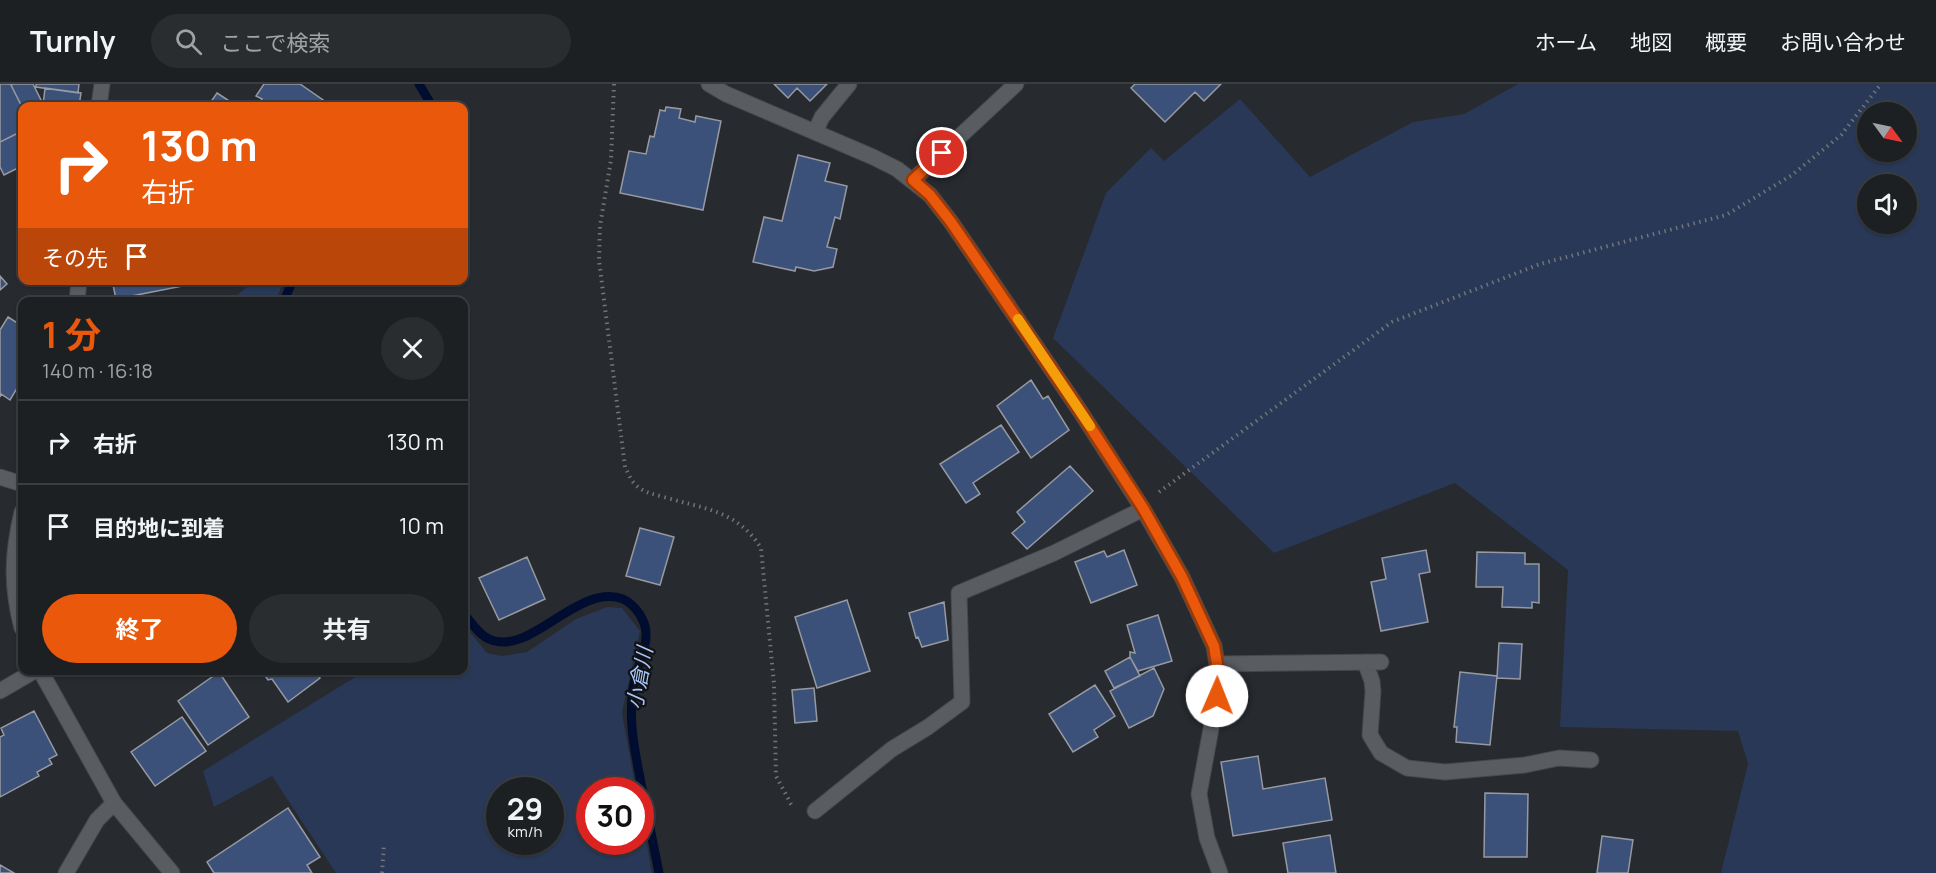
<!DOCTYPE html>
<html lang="ja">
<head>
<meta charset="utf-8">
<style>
	:root { --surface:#1d2023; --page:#2a2d30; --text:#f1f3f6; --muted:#a0a3a6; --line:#3b3e41; --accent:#ea580c }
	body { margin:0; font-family:Manrope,"Noto Sans JP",sans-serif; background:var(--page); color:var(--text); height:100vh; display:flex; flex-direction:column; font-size:22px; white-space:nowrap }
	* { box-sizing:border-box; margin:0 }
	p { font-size:20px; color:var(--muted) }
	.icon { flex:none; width:33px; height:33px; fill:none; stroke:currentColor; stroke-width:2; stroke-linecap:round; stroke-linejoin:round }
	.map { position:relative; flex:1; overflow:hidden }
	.details { position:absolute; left:18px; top:213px; width:450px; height:378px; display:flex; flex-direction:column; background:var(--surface); border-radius:12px; box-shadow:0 2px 4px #0004,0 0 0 2px var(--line) }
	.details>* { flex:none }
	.hud { position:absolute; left:18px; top:18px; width:450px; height:183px; border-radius:12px; box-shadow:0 2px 4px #0004,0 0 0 2px var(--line); background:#ea580c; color:#fff; overflow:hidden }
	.needle { width:39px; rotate:123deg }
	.buttons { position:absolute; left:1857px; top:18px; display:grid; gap:12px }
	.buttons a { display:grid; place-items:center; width:60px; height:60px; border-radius:50%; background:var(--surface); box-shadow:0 2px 4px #0004,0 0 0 2px var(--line); font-size:30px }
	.speed { position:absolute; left:486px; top:693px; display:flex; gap:12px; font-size:30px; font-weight:700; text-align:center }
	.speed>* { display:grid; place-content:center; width:78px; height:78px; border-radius:50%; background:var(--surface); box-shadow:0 2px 4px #0004,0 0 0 2px var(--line); line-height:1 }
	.speed small { font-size:15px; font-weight:400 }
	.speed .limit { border:9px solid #d22; background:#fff; color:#111 }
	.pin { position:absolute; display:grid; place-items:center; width:51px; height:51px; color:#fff; margin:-26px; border:3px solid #fff; border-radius:50%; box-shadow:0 2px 6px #0007 }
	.me { position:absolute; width:66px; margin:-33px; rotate:1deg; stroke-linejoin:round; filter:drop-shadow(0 0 4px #0008) }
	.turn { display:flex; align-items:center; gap:21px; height:126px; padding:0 24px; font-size:27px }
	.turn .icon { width:78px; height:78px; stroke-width:2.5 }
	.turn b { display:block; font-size:42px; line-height:51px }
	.then { display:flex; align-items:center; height:57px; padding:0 24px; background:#0003; gap:12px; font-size:22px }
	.round { display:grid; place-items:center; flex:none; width:63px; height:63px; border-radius:32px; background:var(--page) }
	.summary { display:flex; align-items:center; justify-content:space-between; height:102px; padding:0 24px }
	h1 { font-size:36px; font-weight:700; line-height:45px; color:var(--accent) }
	.cta { display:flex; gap:12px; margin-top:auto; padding:12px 24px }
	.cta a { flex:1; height:69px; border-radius:36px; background:var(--accent); color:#fff; font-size:24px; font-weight:700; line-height:69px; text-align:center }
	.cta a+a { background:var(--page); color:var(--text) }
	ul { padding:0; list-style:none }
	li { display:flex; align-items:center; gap:18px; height:84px; padding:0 24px; border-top:2px solid var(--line) }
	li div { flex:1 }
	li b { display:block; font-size:22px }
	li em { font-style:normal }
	header { display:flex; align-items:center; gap:36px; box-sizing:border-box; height:84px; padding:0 30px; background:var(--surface); border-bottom:2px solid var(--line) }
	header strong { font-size:28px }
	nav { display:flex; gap:33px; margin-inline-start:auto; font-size:21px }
	.search { width:420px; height:54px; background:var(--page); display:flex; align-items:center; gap:15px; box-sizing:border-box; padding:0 21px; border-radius:33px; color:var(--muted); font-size:22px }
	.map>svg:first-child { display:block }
	.green { fill:#283856; fill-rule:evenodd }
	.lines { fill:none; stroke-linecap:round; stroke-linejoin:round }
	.stream { stroke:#010d30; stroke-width:9 }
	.building { fill:#3c517a; stroke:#969aa0; stroke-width:1.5 }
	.lane-casing { stroke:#45484b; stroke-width:17 }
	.street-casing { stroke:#45484b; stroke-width:17 }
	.secondary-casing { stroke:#45484b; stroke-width:17 }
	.path { stroke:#717478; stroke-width:4; stroke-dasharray:1.5 4.5; stroke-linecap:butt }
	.lane { stroke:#595d62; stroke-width:15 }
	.street { stroke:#595d62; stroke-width:15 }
	.secondary { stroke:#595d62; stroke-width:15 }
	.route-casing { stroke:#983908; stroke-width:15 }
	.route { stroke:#ea580c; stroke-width:10 }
	.slow { stroke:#f59e0b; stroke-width:10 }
	.labels { text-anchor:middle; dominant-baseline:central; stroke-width:4.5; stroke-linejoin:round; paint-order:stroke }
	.water-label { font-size:21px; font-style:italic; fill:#a8c5fb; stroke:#111215 }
</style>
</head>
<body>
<header>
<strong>Turnly</strong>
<div class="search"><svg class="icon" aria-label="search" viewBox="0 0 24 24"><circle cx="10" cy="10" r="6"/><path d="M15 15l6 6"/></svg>ここで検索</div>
<nav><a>ホーム</a><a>地図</a><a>概要</a><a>お問い合わせ</a></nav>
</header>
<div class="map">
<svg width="1936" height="789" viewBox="0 0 1936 789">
	<rect width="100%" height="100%" fill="#272a2f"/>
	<!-- green -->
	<path class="green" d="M1518,0H1936V789H1721L1748,680L1738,647L1560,643L1568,486L1455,399L1274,469L1053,254L1106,109L1151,64L1164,77L1240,15L1310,93L1413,38L1464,30ZM1868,28H1906V68H1868ZM1868,100H1906V140H1868Z
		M255,197H284L277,213L278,217H229Z
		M607,523L622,524L640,547L622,629L636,706H590V758H640L641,728L652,789H336L272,692L214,723L203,687L365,587L464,586V541L487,569L502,572L527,568L576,535ZM500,706H550V758H500Z"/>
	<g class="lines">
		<!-- stream -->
		<path class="stream" d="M419,0L432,22
			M287,218L286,212L293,196
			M464,530C471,538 479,551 489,555C530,574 578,498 623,515C636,521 647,538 646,552C646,569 635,587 633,605C628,637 635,668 641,699C647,729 653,759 659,789"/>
	</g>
	<!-- building -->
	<path class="building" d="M0,0H13L11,1L22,23V47L0,58Z
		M13,0H33L43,20L22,23L11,1Z
		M36,0H79L78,9L36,3Z
		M264,0H300L323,16L318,22H261L260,21L262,15L256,12Z
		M774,0H827L810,17L797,4L788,14Z
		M1135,0H1221L1204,17L1195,8L1165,38L1131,4Z
		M45,4L81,9L79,22H43Z
		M217,9L237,22H208Z
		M666,23L681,25L679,34L695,38L696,32L721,37L703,126L620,109L629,67L646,70L650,52L654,53L660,26L665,27Z
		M22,47V82L4,91L0,83V58Z
		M798,71L830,79L825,97L847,102L840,135L835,133L827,163L837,165L833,183L814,187L796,183L795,187L753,178L764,133L782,137Z
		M0,192L7,200L0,206Z
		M112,196H197L198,199L116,215Z
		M8,233L22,242V296L10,316L1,310L0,313V246Z
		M1031,296L1043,315L1048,312L1069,346L1031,374L997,322Z
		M1001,341L1019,368L973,399L980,410L966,419L940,380Z
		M1070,382L1093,407L1027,465L1012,449L1025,438L1017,428Z
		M640,444L674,453L660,501L626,492Z
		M1124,466L1137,501L1091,519L1075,478L1104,467L1107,473Z
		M1426,466L1430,488L1419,490L1428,538L1381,547L1371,498L1386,495L1382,474Z
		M1477,468L1525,469V480H1539V519L1532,518V524L1502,523L1503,503H1476Z
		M527,473L545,515L499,536L479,494Z
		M847,516L870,587L817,604L795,533Z
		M944,518L948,556L922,563L918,553L916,554L909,529Z
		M1158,531L1172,577L1138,587L1130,573V568L1135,569L1127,541Z
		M1499,559L1522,560L1520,595L1497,594Z
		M1130,573L1140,592L1114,604L1105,587Z
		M1154,584L1164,605L1153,632L1129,644L1110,607Z
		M261,586H314L320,594L288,618L272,595L268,596Z
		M219,588L249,633L208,661L178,617Z
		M1460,588L1497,592L1490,661L1456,658L1457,643H1454Z
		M1095,601L1115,632L1094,646L1098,653L1073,668L1049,630Z
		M814,604L817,637L795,639L792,606Z
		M34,627L57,671L49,675L52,680L37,688L39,692L0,713V653L4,651L1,644Z
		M182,633L206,667L155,702L131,668Z
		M1258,672L1263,705L1325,694L1332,736L1233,752L1221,678Z
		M1485,709L1528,710L1527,773H1484Z
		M288,724L320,773L307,781L312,789H214L207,778Z
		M1330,751L1336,789H1288L1283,759Z
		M1602,752L1633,756L1628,789H1597Z
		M0,781L14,789H0Z"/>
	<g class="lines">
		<defs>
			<path id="lane" d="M815,48L822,33L849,0
				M1365,578L1372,597L1373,607L1370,651L1381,669L1407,684L1445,688L1525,681L1559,674L1591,676
				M1217,580L1381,578
				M815,727L892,665L928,643L962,618L959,509L1054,469L1143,425"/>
			<path id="street" d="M709,0L726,10L873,73L897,85L930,111L951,138L1080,327L1143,425L1182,493L1214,562L1217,580V612L1199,710L1207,754L1220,789
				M913,96L1016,0
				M0,393L22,400
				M0,607L36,586"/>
			<path id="secondary" d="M99,22L102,0
				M77,218L79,196
				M22,428C12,470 11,503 22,544
				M40,586L114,719L172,789
				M66,789L97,736L114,719"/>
		</defs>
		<!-- lane casing -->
		<use href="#lane" class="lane-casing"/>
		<!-- street casing -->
		<use href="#street" class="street-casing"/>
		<!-- secondary casing -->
		<use href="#secondary" class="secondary-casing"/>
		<!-- path -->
		<path class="path" d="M614,0L611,76L600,142L599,176L625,383C628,388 630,395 634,399C642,408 652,410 664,413C704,425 737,426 761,464L774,600L776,692L791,720L793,722
			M1159,408L1392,238L1540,180L1726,131L1792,91L1841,51L1881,0
			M382,789L384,760"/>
		<!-- lane -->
		<use href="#lane" class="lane"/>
		<!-- street -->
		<use href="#street" class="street"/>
		<!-- secondary -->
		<use href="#secondary" class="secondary"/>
	</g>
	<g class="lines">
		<defs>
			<path id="route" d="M942,69L913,96L930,111L951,138L1080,327L1143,424L1182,493L1214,562L1217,580V612"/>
		</defs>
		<!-- route casing -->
		<use href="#route" class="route-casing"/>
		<!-- route -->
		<use href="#route" class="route"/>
		<!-- slow -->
		<path class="slow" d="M1018,235L1090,342"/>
	</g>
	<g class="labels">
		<!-- water labels -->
		<g class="water-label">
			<text transform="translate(639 594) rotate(-80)">小倉川</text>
		</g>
	</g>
</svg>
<div class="buttons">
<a><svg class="needle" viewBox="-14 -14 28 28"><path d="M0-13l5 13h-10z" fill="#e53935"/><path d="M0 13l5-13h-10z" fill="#a0a3a6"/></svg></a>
<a><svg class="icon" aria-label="sound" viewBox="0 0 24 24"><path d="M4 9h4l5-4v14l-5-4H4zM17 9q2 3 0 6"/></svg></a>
</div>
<div class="speed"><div>29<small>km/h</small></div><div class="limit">30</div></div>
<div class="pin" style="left:942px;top:69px;background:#d93025"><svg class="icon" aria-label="arrive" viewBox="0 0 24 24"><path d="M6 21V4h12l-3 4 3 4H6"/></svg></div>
<svg class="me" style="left:1217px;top:612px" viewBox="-20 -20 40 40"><circle r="19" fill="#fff"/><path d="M0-13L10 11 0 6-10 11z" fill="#ea580c"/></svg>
<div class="hud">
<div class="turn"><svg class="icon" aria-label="right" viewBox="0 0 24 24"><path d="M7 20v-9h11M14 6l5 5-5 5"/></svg><div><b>130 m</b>右折</div></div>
<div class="then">その先<svg class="icon" aria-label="arrive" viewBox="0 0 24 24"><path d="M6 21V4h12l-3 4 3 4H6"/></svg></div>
</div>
<section class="details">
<div class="summary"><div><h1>1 分</h1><p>140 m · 16:18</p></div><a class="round"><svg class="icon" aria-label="close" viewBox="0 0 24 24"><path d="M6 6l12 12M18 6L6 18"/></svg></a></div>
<ul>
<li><svg class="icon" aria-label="right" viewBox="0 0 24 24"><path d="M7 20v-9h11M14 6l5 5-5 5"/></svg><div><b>右折</b></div><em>130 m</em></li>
<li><svg class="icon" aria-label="arrive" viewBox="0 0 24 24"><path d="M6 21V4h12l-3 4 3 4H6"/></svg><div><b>目的地に到着</b></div><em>10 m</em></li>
</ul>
<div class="cta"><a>終了</a><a>共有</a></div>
</section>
</div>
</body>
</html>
